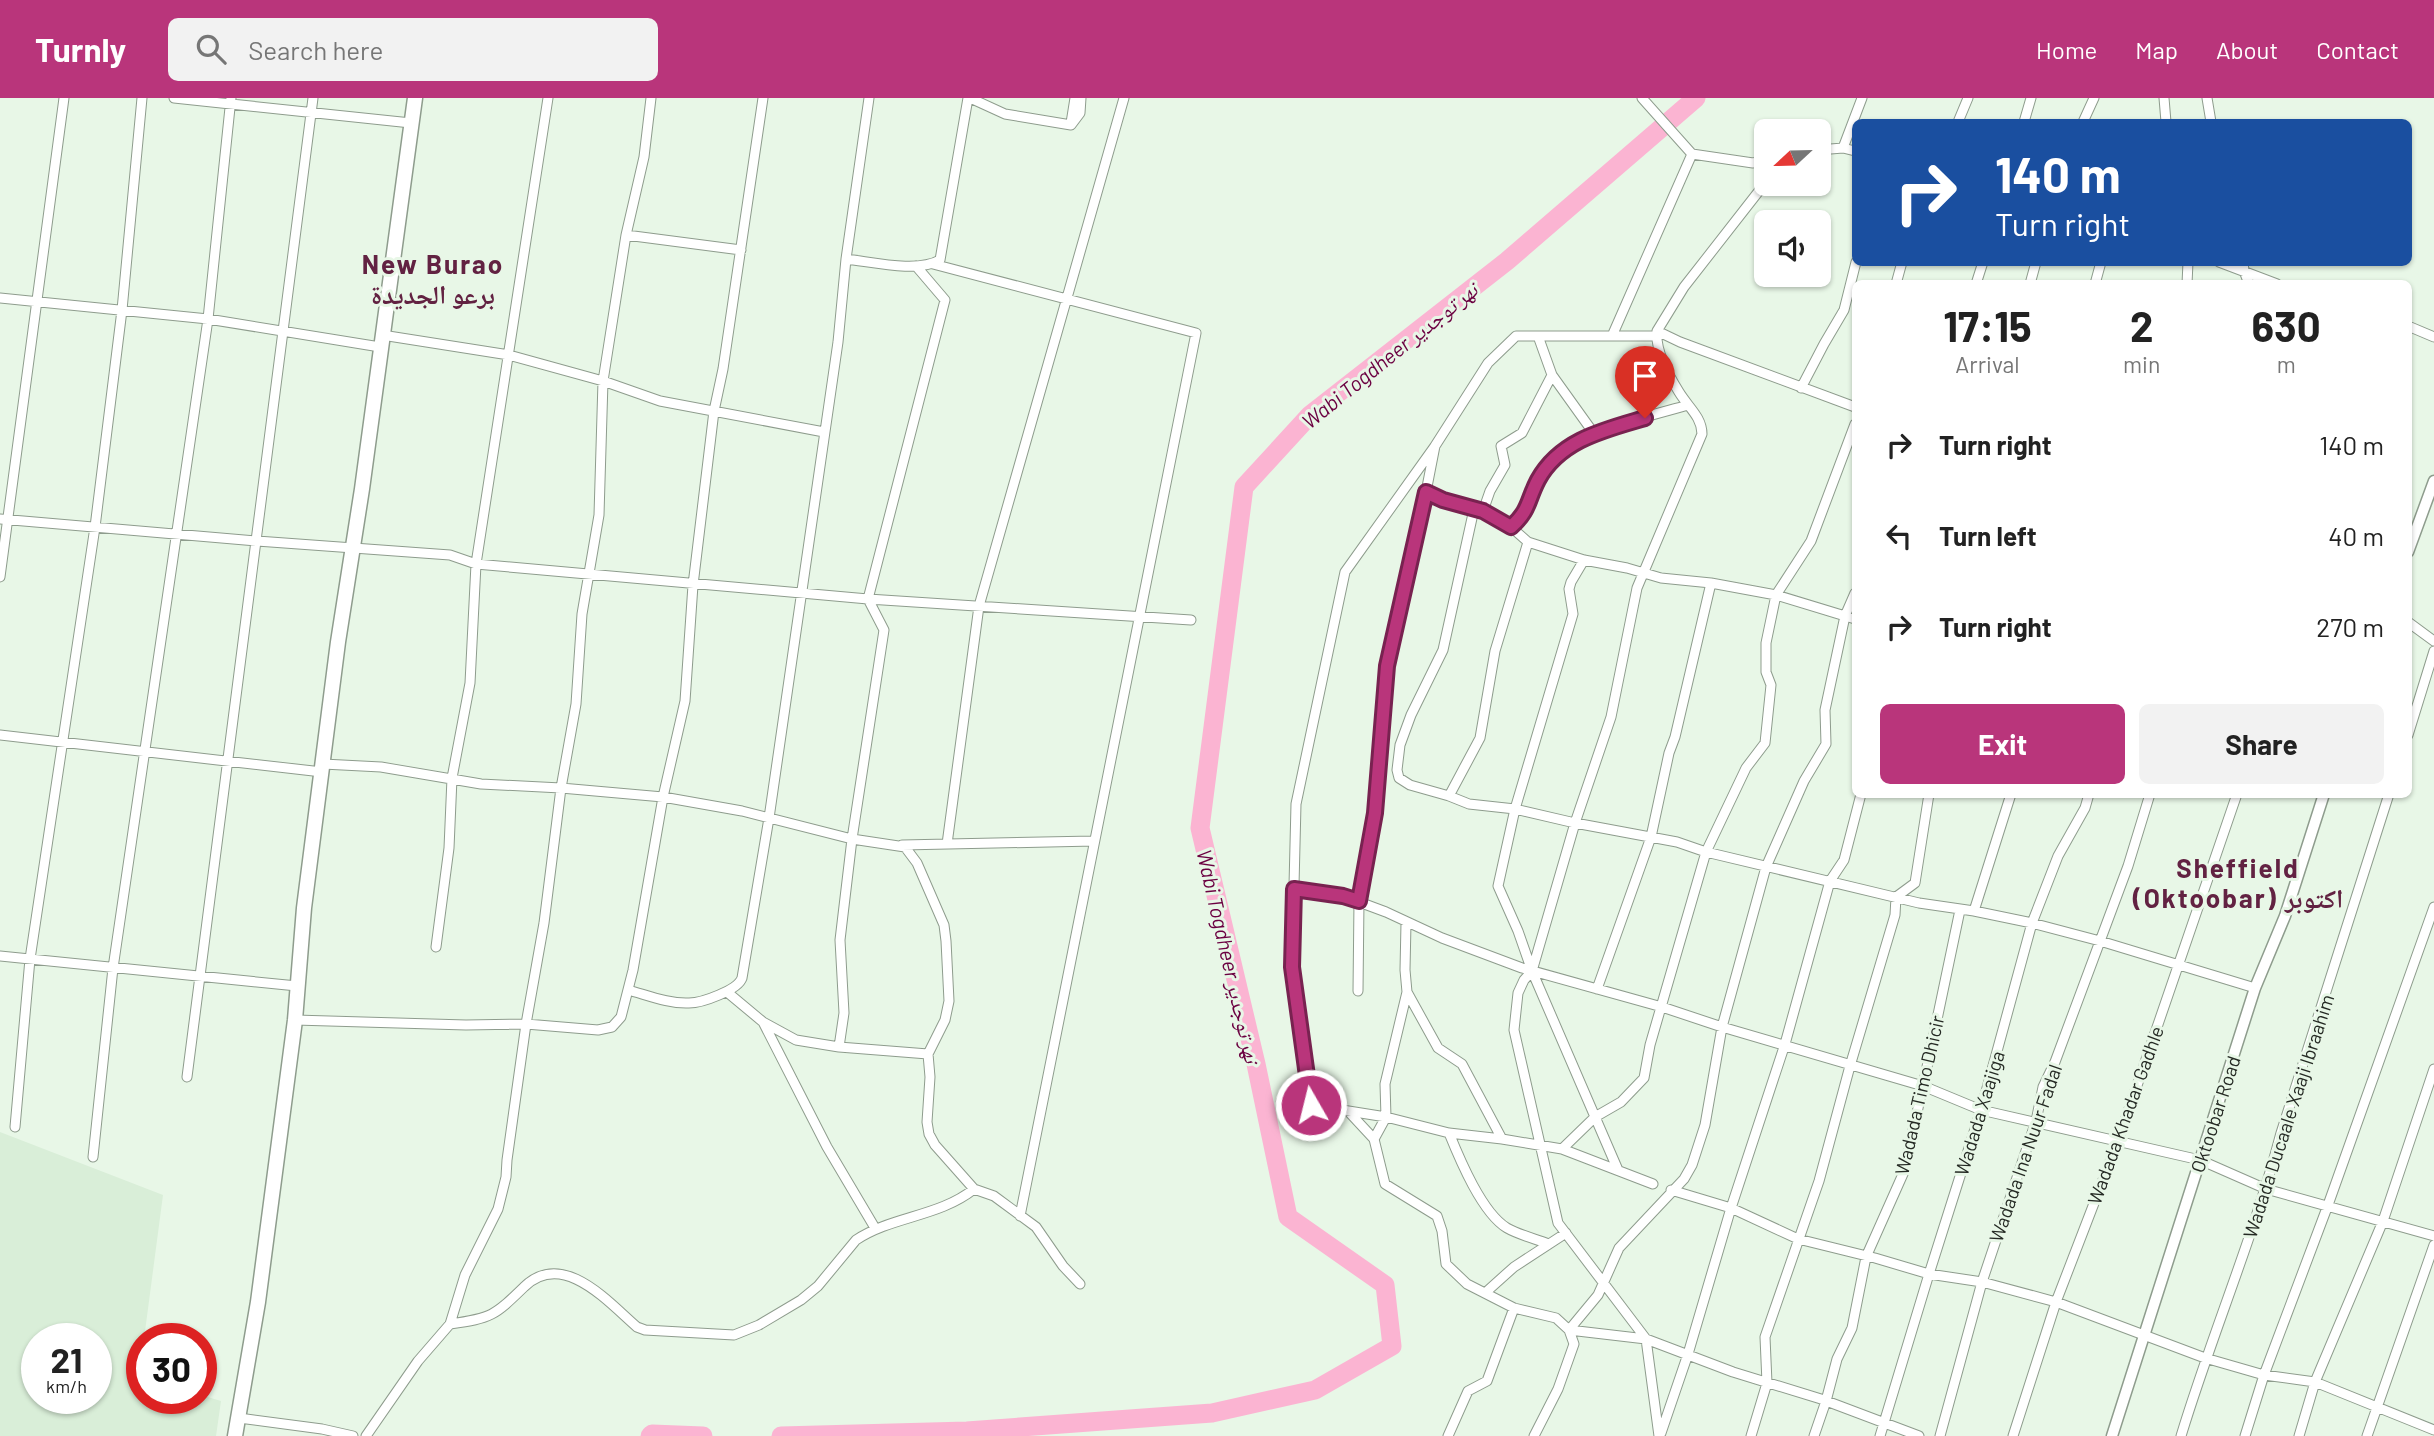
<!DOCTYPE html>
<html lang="en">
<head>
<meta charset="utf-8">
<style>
	:root { --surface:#fff; --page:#f2f2f2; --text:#222; --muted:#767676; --accent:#b9357b }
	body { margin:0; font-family:Barlow,"Noto Naskh Arabic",sans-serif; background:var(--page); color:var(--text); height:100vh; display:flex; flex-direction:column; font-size:26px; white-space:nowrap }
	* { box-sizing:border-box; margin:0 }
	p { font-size:23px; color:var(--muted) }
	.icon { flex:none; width:38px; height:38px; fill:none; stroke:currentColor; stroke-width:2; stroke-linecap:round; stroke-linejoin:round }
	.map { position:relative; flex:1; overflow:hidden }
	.sheet { position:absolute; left:1852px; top:182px; width:560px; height:518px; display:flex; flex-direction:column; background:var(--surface); border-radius:10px; box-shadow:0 2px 5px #0004 }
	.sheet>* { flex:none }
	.guide { position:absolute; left:1852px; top:21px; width:560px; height:147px; border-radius:10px; box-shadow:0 2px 5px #0004; background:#1a4fa0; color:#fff; overflow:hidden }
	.needle { width:46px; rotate:248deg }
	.controls { position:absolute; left:1754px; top:21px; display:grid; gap:14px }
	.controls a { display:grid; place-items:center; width:77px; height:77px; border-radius:10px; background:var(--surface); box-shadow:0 2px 5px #0004; font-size:35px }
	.speed { position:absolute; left:21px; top:1225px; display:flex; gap:14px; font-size:35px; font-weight:700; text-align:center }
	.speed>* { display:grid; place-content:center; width:91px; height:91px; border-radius:50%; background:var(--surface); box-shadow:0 2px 5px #0004; line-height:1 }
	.speed small { font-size:18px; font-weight:400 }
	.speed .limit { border:10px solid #d22; background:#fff; color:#111 }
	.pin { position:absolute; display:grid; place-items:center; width:60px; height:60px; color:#fff; margin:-72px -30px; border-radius:50% 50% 50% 0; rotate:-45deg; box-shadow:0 0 7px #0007 }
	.pin .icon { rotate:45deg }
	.me { position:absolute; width:77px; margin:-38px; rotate:352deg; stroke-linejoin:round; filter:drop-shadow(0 0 5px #0008) }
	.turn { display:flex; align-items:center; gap:24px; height:147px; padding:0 28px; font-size:32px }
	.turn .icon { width:91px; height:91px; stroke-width:2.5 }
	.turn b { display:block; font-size:49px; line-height:60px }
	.eta { display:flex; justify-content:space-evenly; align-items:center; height:119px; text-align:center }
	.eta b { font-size:42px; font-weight:700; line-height:49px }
	.primary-button { display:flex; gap:14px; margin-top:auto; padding:14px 28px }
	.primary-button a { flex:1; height:80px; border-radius:10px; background:var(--accent); color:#fff; font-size:28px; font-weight:700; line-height:80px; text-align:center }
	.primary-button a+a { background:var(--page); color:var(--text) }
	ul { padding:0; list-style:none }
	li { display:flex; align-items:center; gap:21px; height:91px; padding:0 28px }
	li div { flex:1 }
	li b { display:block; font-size:26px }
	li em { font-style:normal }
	header { display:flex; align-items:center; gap:42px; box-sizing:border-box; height:98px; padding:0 35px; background:var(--accent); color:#fff }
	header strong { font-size:33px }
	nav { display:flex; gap:38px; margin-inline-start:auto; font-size:24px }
	.search { width:490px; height:63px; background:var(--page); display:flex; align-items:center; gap:18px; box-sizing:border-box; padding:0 24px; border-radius:10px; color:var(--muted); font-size:26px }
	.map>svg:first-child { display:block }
	.built { fill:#d9eed8; fill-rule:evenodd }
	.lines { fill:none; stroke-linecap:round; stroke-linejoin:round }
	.river { stroke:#fbb4d2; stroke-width:19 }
	.minor-casing { stroke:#8e9c8d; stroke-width:11 }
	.tertiary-casing { stroke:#8e9c8d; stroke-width:13 }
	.trunk-casing { stroke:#8e9c8d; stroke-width:17 }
	.minor { stroke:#fff; stroke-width:9 }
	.tertiary { stroke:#fff; stroke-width:10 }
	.trunk { stroke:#fff; stroke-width:14 }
	.route-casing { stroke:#782250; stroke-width:18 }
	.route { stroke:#b9357b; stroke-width:12 }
	.labels { text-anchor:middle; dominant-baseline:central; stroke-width:6; stroke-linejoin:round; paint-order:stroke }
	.street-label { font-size:19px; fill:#252a24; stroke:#e8f7e7 }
	.water-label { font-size:21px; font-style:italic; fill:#6b0141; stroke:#e8f7e7 }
	.district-label { font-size:26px; font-weight:bold; letter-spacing:2px; fill:#622242; stroke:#e8f7e7 }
</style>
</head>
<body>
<header>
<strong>Turnly</strong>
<div class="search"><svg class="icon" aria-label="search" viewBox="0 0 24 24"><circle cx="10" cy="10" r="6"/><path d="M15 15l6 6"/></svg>Search here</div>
<nav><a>Home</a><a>Map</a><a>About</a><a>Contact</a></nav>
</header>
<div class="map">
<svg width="2434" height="1338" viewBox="0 0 2434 1338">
	<rect width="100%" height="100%" fill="#e8f7e7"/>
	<!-- built -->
	<path class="built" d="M0,1034L163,1097L144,1241H142L139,1278L142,1279V1300H201V1297L221,1303L216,1338H0ZM37,1241H96V1300H37Z"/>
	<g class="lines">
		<!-- river -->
		<path class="river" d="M650,1338L652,1336L703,1338
			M781,1338L967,1333L1212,1315L1315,1292L1392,1248L1385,1187L1288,1119L1256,966L1200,730L1244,389L1310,317L1507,163L1696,0"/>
		<defs>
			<path id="minor" d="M174,0L411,25
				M651,0L644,59L626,137L603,283L599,417L582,516L576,606L561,690L663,699L742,713L852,741L840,842L844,915L839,949
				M970,0L1005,16L1071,27L1080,15L1081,0
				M1642,0L1692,56
				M2164,0L2166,24
				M2207,0L2211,24
				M1958,24L1968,0
				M2024,24L2031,0
				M2083,24L2094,0
				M1071,25L1075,0
				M1843,50L1862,0
				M1818,52L1843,50L1855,53
				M1692,56L1753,65L1766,62
				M1766,84L1684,189L1657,233L1680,244L1855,309
				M626,137L741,152
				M846,161C873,164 917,175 940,162L968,0
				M2219,164L2277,186
				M2243,164L2244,173L2249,186
				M933,166L1196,235L1020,1118
				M916,168L945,202L868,501L1191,522
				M1896,186L1902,164
				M1976,186L1983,164
				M2030,186L2036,164
				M2095,186L2101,164
				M2187,186L2188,164
				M0,200L208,221L380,249
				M2408,228L2434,239
				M1657,233C1655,252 1669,278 1679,294C1688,309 1702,319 1702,336L1637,490L1611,619L1575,725L1532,873L1524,882L1518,895L1514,932L1558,1125L1646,1241L1659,1338
				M382,237L509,257L603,283L660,303L824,334
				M1538,238L1552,277L1595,337
				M1612,238L1692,56
				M1656,238H1516L1488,265L1435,348L1426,394L1442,402L1483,413L1511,429L1528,444L1584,462L1627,470L1661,480L1711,485L1776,497L1855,521
				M1801,290L1824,246L1844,212L1856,164
				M1435,348L1345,474L1296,706L1292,869L1311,1007L1386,1019L1449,1035L1502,1041L1562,1051L1653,1086
				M1474,411L1443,552L1411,617L1400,647L1397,672L1399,680L1410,687L1449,698L1469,706L1515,711L1575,725L1677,744L1706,754L1919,805L1974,813L2032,825L2100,843L2255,890
				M1483,413L1490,393L1505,367L1501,348L1522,335L1552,277
				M0,421L257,443L450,457L476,466L868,501L884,532L852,741L905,749L917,765L944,827L946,843L949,903L945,922L928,956L930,979L927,1024L929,1036L935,1047L974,1091L994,1098L1036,1129L1063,1168L1080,1186
				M1511,429C1515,426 1520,422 1523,418C1534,404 1536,380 1549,365C1575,334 1650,318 1688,307
				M1584,462L1571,484L1569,491L1573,516L1515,711L1498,788L1518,833L1532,873L1618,1072
				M0,479L64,0
				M2408,524L2434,543
				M0,637L322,674
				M2408,637L2434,553
				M1449,698L1480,640L1495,553L1528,444
				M947,746L979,508L1124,0
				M902,747L1094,743
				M1294,791L1343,798L1386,814L1442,840L1522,870L1662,909L1722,929L1923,988L1981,1012L2200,1062L2266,1091L2434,1138
				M1974,813L2011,696
				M1406,825L1405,872L1407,894L1438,950L1462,966L1502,1041
				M436,849L449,750L452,680L470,585L476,466L548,0
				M0,858L297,888
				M1597,891L1651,739L1669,655L1675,639L1711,485
				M628,892C647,897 669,906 689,905C702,905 738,892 742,880L769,720L838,244L846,161L869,0
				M1358,893L1359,803L1375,715L1387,568L1426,394
				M727,894L763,924L796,942L839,949L928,956
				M295,922L466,927L526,926L544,825L561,690L481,686L381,669L323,666
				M763,924L827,1049L875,1130
				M187,979L313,0
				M1348,1013L1374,1041L1385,1086L1437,1118L1442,1133L1446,1166L1467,1186L1514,1210L1556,1220L1569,1232L1646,1241L1733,1274L1821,1301L1919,1338
				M15,1029L30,861L95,429L122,212L142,0
				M1449,1035C1460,1062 1482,1115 1507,1130C1519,1137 1536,1141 1549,1146
				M1374,1041L1386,1019L1385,986L1407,894
				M1562,1051L1595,1019L1621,1004L1644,980L1650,947L1706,754L1746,670L1765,645L1771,587L1766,574V545L1776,497L1811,443L1855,326
				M93,1059L113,870L208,221L231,0
				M1671,1092L1731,1110L1798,1141L1875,1160L1929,1176L1982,1184L2056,1204L2205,1260L2264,1277L2315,1284L2434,1332
				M1485,1195L1514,1169L1566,1135
				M450,1226C492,1220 494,1218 524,1189C563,1151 608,1204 637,1229L645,1232L734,1237L759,1227L801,1202L818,1188L856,1142C892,1118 939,1119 974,1091
				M239,1320L322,1331L353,1338
				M1661,1335L1688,1256L1731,1110L1785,946L1830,783L1844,762L1861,696
				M366,1338L418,1263L450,1226L465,1177L498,1111L506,1079L507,1062L526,926L598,932L612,929L621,919L633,872L663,699L685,603L693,487L714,313L723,271L763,0
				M1448,1338L1468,1293L1487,1283L1514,1210
				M1534,1338L1558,1291L1574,1246L1569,1232L1598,1197L1619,1150L1684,1081L1692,1067L1705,1027L1722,929L1766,769L1804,683L1826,646L1825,612L1845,518L1855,495
				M1751,1338L1767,1285L1765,1239L1819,1083L1850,968L1895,817L1896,799L1915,785L1929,696
				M1814,1338L1826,1303L1837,1261L1852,1230L1866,1159L1903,1076L1923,988L1960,812
				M1880,1338L1929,1176L1981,1012L2032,825L2058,758L2085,710L2089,696
				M1940,1338L1982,1184L2036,1023L2043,989L2055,964L2128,768L2150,696
				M2013,1338L2056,1204L2118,1043L2237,696
				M2181,1338C2212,1236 2254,1138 2281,1035L2389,696
				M2245,1338L2264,1277L2328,1107L2434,809
				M2299,1338L2315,1284L2383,1123L2434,971
				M2367,1338L2434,1147"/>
			<path id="tertiary" d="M2408,454L2434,383
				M2112,1338L2255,890L2285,818L2324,696"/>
			<path id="trunk" d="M235,1338L258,1204L295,922L304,810L338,544L362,391L415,0"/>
		</defs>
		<!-- minor casing -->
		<use href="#minor" class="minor-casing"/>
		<!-- tertiary casing -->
		<use href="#tertiary" class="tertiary-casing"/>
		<!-- trunk casing -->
		<use href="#trunk" class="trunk-casing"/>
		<!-- minor -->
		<use href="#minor" class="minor"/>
		<!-- tertiary -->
		<use href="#tertiary" class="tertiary"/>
		<!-- trunk -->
		<use href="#trunk" class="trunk"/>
	</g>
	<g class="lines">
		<defs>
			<path id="route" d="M1311,1007L1292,869L1294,791L1343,798L1359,803L1375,715L1387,568L1426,394L1443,402L1483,413L1511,429C1530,412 1527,403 1538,382C1560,342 1604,332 1645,320"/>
		</defs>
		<!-- route casing -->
		<use href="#route" class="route-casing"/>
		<!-- route -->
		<use href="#route" class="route"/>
	</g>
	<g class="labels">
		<!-- street labels -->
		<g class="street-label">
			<text transform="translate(1919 997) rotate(-77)">Wadada Timo Dhicir</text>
			<text transform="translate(1979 1015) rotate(-73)">Wadada Xaajiga</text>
			<text transform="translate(2215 1016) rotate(-72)">Oktoobar Road</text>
			<text transform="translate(2125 1017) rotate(-70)">Wadada Khadar Gadhle</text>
			<text transform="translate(2288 1018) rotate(-72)">Wadada Ducaale Xaaji Ibraahim</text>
			<text transform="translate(2025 1055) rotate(-71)">Wadada Ina Nuur Fadal</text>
		</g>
		<!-- water labels -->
		<g class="water-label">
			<text transform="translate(1389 257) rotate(-39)">Wabi Togdheer نهر توجدير</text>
			<text transform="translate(1229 858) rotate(77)">Wabi Togdheer نهر توجدير</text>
		</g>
		<!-- district labels -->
		<g class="district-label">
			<text x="433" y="165">New Burao<tspan x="433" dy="30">برعو الجديدة</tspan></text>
			<text x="2238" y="769">Sheffield<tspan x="2238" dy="30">(Oktoobar) اكتوبر</tspan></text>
		</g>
	</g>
</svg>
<div class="controls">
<a><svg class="needle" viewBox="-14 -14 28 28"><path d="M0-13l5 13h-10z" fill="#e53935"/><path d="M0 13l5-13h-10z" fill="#767676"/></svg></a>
<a><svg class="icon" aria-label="sound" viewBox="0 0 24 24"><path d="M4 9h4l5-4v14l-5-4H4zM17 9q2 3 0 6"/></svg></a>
</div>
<div class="speed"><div>21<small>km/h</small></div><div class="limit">30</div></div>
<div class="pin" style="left:1645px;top:320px;background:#d93025"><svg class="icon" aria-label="arrive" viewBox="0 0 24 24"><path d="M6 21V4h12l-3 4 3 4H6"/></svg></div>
<svg class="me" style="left:1311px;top:1007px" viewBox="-20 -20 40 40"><circle r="17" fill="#b9357b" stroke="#fff" stroke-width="3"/><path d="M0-11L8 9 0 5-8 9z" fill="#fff"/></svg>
<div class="guide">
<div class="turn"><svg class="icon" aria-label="right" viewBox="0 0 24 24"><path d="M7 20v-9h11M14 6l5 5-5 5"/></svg><div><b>140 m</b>Turn right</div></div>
</div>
<section class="sheet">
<div class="eta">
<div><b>17:15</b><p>Arrival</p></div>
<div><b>2</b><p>min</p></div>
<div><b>630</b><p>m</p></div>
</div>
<ul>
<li><svg class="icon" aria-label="right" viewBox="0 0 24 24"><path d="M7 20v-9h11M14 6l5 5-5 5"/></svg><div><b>Turn right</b></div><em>140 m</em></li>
<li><svg class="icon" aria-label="left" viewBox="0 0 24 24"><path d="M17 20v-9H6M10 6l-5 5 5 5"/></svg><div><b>Turn left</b></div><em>40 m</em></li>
<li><svg class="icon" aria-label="right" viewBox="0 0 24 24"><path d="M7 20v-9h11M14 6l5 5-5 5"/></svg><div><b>Turn right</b></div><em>270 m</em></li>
</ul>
<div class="primary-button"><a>Exit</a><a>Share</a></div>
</section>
</div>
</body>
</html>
